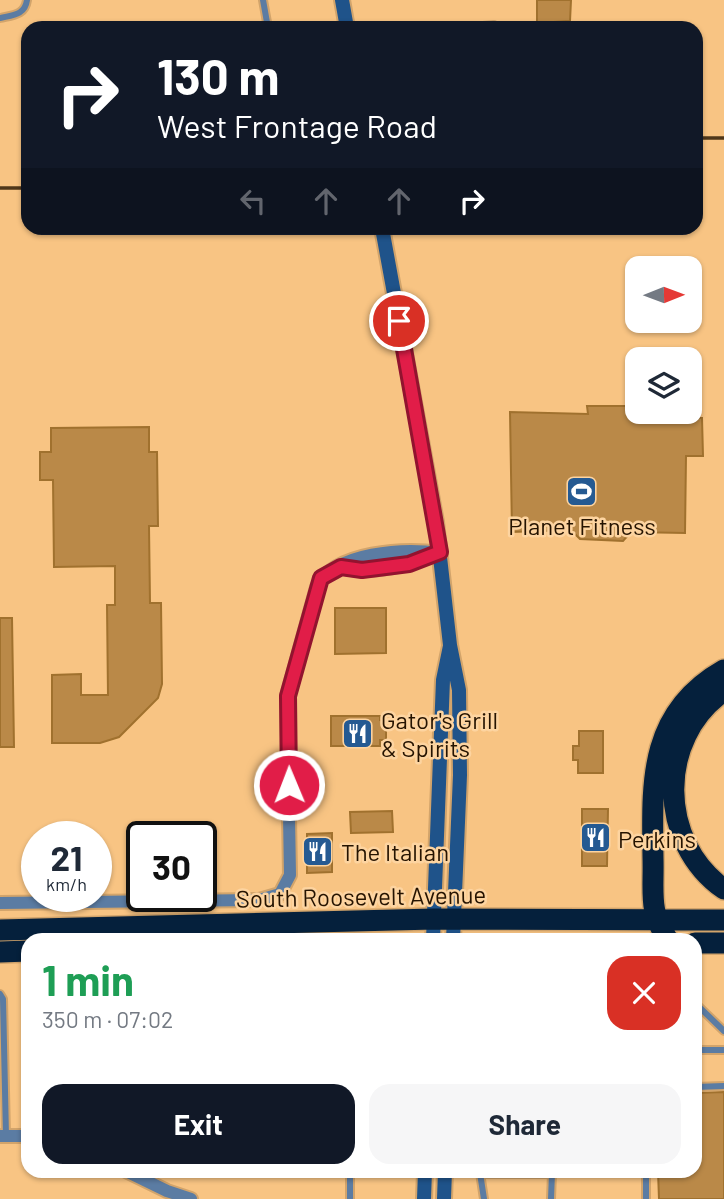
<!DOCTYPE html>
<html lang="en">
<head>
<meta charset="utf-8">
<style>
	:root { --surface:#fff; --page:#f6f6f7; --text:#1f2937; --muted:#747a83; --accent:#111827 }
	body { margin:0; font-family:Barlow,sans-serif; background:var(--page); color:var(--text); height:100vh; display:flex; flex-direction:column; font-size:26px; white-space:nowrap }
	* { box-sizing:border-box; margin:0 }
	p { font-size:23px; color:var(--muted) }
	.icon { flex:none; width:38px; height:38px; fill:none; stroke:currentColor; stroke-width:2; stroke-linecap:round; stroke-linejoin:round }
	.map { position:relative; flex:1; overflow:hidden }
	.panel { position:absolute; left:21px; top:933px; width:681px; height:245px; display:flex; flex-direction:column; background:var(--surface); border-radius:21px; box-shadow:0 2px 5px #0004 }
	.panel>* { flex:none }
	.hud { position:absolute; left:21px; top:21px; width:682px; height:214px; border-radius:21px; box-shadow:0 2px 5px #0004; background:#111827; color:#fff; overflow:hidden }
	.needle { width:46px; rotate:89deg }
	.fabs { position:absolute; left:625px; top:256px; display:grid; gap:14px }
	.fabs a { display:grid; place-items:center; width:77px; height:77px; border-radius:14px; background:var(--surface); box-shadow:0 2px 5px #0004; font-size:35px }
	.speed { position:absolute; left:21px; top:821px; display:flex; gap:14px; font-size:35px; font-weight:700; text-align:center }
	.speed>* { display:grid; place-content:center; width:91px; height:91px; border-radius:50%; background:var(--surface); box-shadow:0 2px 5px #0004; line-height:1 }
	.speed small { font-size:18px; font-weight:400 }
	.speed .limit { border:4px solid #111; border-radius:10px; background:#fff; color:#111 }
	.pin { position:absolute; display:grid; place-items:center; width:60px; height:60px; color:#fff; margin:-30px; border:4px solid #fff; border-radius:50%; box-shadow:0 2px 7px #0007 }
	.me { position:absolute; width:77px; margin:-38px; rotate:359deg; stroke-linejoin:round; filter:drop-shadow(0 0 5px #0008) }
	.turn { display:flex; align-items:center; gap:24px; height:147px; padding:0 21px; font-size:32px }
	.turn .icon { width:91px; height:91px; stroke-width:2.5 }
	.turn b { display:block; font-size:49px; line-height:60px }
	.lanes { display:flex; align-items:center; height:66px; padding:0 21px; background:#0003; justify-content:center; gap:35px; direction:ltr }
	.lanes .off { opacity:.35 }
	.round { display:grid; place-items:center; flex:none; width:74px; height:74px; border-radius:21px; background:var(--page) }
	.headline { display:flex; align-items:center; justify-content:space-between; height:119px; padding:0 21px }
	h1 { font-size:42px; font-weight:700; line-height:52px; color:#1e9e55 }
	.cta { display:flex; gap:14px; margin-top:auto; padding:14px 21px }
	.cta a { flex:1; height:80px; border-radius:21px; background:var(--accent); color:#fff; font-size:28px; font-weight:700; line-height:80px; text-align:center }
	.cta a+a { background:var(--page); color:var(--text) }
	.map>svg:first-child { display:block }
	.building { fill:#ba8948; stroke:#a0712e; stroke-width:2 }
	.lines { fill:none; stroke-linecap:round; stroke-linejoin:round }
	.lane-casing { stroke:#d2a46b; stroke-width:10 }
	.street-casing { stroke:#d2a46b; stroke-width:16 }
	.secondary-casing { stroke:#d2a46b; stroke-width:18 }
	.highway-casing { stroke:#d2a46b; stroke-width:24 }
	.lane { stroke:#5b7ca3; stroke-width:6 }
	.street { stroke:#5b7ca3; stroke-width:12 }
	.secondary { stroke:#1f538a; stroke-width:14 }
	.highway { stroke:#05203c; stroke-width:21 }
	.rail { stroke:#4f371a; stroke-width:3.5 }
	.route-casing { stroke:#92132f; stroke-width:18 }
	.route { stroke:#e11d48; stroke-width:12 }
	.labels { text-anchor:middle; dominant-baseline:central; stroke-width:5; stroke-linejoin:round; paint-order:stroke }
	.poi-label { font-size:24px; fill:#251300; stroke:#fdd4a0; text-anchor:start }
	.street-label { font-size:24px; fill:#251300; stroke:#fdd4a0 }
</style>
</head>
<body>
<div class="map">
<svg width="724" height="1199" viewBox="0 0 724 1199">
	<rect width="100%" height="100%" fill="#f8c483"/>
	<!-- building -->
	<path class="building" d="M537,0H571L570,21L537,23Z
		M587,406H637V411H684L685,418H702L703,456H686L685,533L631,532L623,541L580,539L571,530L512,532L510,412L588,414Z
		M149,427V452H157L158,526H149L150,603H161L162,684L158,698L119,737L100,743H52V675L81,674V695H108L107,605H115V566L54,567L53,480H40V452H51V428Z
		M335,608H386V653L335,654Z
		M0,618H12L14,747H0Z
		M331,716H380V720H386V740H380V746H331Z
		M579,731H603V773H578V760H573V746H579Z
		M582,809H608L607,866H582Z
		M392,811L393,832L351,833L350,812Z
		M332,833V872L307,873V834Z
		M724,1092V1199H659L658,1171H695V1093Z"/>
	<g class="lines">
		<defs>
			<path id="lane" d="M263,0L268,28
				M0,18C13,15 25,15 27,0
				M460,28L494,25
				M0,994L3,999L6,1136
				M695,1003L724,1031
				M695,1050H724
				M695,1087L724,1086
				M327,1171H350
				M646,1171V1199
				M480,1173L484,1199
				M480,1174H552
				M350,1199V1172L381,1171
				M551,1199L552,1173"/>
			<path id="street" d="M340,567C372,575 409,565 439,553
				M0,903L259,900L280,894L290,875L287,696L317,587C335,551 405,548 440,553
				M0,1136H28
				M126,1171L167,1191L191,1199"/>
			<path id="secondary" d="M342,0L347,28
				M382,228L436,522L450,645L459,690L460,775L453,940
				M433,940L443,680L450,646
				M424,1199L425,1171
				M444,1199L445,1171"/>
			<path id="highway" d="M724,691C656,738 658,843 724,889
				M0,930L434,919L724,920
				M668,940C648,911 654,893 653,858C652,783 648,713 724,670
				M695,943H724
				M0,952L28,951"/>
		</defs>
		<!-- lane casing -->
		<use href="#lane" class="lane-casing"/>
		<!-- street casing -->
		<use href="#street" class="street-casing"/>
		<!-- secondary casing -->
		<use href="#secondary" class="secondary-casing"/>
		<!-- highway casing -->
		<use href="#highway" class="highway-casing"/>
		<!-- lane -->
		<use href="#lane" class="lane"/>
		<!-- street -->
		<use href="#street" class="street"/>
		<!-- secondary -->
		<use href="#secondary" class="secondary"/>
		<!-- highway -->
		<use href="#highway" class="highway"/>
		<!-- rail -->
		<path class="rail" d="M696,138H724
			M0,188H28"/>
	</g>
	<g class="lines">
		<defs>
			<path id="route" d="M289,785L288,696L321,578L341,567L362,570L409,564L440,552L399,321"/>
		</defs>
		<!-- route casing -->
		<use href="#route" class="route-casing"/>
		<!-- route -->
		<use href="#route" class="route"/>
	</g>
	<!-- icons -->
	<defs>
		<symbol id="stadium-square" viewBox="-11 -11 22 22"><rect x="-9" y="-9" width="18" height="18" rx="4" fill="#255a92" stroke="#fdd4a0"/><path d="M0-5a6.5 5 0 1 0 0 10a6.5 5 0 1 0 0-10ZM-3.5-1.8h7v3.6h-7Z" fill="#fff"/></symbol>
		<symbol id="restaurant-square" viewBox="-11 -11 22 22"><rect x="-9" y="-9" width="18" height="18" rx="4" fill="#255a92" stroke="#fdd4a0"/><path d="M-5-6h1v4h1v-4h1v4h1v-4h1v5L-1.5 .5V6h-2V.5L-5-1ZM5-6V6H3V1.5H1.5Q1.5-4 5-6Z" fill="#fff"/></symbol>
	</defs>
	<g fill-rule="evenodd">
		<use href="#stadium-square" x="564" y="474" width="35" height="35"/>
		<use href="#restaurant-square" x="340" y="716" width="35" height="35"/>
		<use href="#restaurant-square" x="578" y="820" width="35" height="35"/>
		<use href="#restaurant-square" x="300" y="834" width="35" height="35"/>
	</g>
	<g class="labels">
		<!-- poi labels -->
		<g class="poi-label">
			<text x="582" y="525" text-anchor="middle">Planet Fitness</text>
			<text x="381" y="719">Gator's Grill<tspan x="381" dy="28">&amp; Spirits</tspan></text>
			<text x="618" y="838">Perkins</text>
			<text x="341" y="851">The Italian</text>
		</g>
		<!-- street labels -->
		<g class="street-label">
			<text transform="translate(361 896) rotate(-1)">South Roosevelt Avenue</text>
		</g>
	</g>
</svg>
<div class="fabs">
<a><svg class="needle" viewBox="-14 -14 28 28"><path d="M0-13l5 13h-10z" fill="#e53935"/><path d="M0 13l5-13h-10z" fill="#747a83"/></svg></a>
<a><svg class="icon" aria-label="layers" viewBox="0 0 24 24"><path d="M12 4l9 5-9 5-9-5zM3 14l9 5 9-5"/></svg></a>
</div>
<div class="speed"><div>21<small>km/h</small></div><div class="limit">30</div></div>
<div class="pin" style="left:399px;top:321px;background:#d93025"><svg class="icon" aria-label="arrive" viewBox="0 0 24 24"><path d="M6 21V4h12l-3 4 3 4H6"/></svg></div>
<svg class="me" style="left:289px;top:785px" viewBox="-20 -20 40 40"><circle r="17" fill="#e11d48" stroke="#fff" stroke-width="3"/><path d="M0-11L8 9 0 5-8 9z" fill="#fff"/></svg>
<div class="hud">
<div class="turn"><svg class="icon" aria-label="right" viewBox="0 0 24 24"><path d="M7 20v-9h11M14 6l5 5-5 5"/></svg><div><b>130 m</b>West Frontage Road</div></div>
<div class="lanes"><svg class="icon off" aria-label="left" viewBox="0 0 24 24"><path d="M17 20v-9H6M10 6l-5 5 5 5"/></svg><svg class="icon off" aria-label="ahead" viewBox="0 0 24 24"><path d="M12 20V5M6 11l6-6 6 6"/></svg><svg class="icon off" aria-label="ahead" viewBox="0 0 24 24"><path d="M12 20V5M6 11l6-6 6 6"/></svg><svg class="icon" aria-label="right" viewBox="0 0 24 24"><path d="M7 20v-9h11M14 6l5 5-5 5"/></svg></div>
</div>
<section class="panel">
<div class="headline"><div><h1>1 min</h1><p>350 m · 07:02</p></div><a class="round" style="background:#d93025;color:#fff"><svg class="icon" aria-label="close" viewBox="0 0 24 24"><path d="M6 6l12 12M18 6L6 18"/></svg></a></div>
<div class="cta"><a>Exit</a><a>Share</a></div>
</section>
</div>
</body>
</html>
